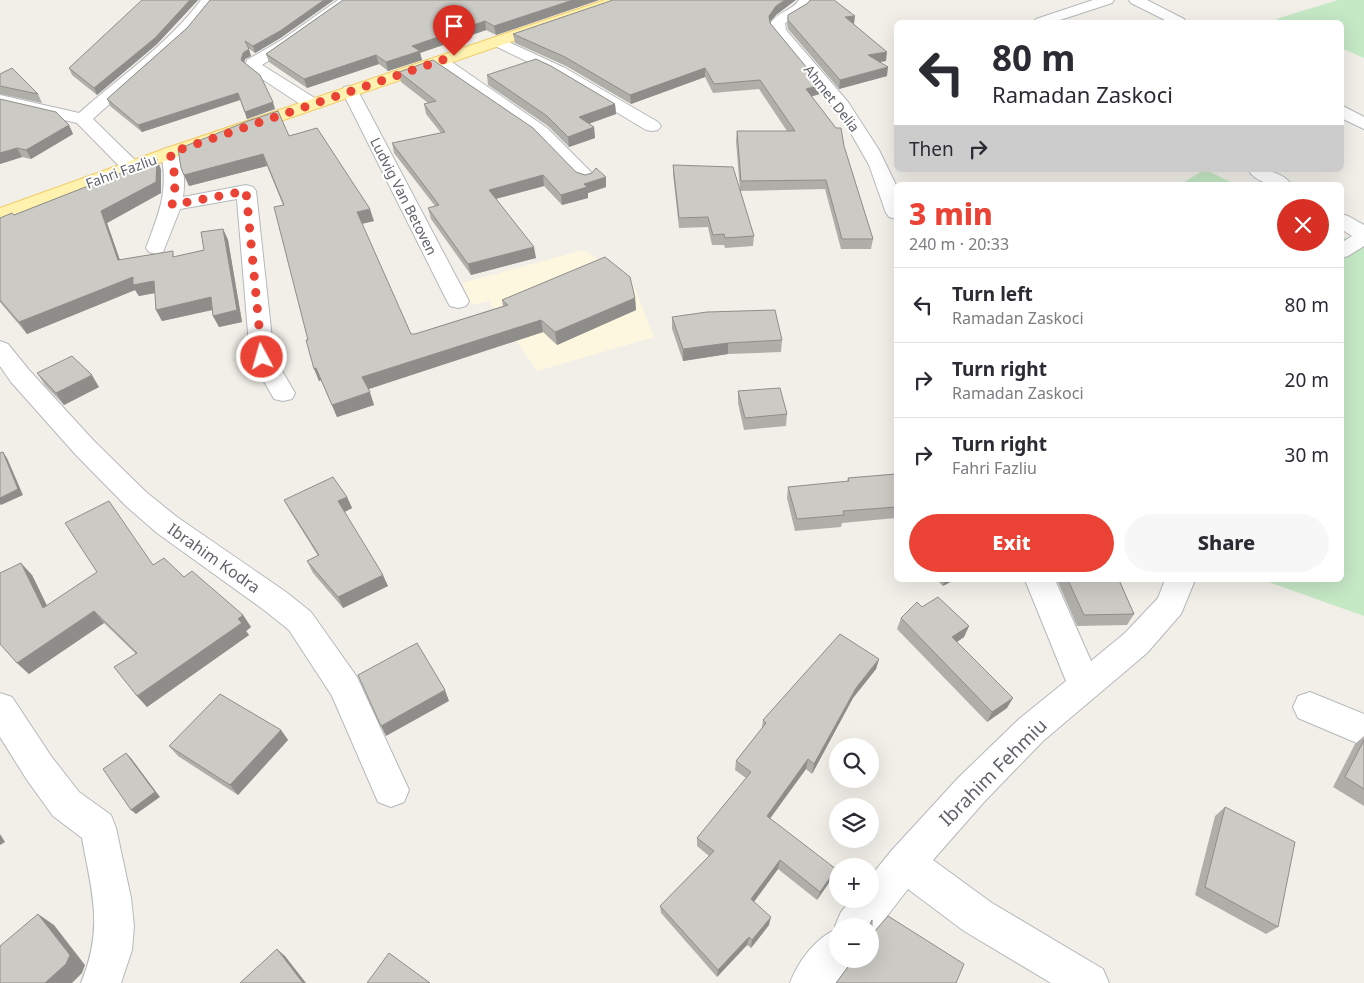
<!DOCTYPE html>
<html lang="en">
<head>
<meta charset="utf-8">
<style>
	:root { --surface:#fff; --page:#f7f7f7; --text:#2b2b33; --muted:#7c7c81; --line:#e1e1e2; --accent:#ea4335 }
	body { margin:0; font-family:"Noto Sans",sans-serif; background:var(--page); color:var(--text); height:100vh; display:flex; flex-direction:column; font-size:19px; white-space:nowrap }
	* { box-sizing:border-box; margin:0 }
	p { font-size:16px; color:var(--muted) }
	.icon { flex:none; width:28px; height:28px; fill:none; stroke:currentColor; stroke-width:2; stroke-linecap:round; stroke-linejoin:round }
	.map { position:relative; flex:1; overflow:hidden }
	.sheet { position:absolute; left:894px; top:182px; width:450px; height:400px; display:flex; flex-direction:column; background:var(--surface); border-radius:8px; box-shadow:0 5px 20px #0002 }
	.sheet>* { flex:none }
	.guide { position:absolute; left:894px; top:20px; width:450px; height:152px; border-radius:8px; box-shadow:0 5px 20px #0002; background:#fff; color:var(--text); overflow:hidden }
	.buttons { position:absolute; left:829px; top:738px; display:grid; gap:10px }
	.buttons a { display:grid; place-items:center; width:50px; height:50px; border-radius:50%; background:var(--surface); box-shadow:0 5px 20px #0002; font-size:25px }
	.pin { position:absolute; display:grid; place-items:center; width:42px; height:42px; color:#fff; margin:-51px -21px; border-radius:50% 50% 50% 0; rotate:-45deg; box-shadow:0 0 5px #0007 }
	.pin .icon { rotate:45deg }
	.me { position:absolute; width:55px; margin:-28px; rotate:354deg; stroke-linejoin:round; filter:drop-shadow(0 0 4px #0008) }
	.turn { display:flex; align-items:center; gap:18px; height:105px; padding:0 15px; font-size:22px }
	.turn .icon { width:65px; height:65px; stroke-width:2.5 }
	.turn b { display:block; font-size:35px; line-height:42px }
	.then { display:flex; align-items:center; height:48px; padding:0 15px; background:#0003; gap:10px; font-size:19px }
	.round { display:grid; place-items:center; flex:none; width:52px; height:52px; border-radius:26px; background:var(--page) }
	.headline { display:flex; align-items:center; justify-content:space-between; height:85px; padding:0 15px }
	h1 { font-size:30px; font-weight:800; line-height:38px; color:var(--accent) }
	.action { display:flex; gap:10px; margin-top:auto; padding:10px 15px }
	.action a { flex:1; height:58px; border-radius:30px; background:var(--accent); color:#fff; font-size:20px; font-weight:800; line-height:58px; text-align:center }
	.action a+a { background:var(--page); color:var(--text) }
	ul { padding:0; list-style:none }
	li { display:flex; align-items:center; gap:15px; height:75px; padding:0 15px; border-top:1px solid var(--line) }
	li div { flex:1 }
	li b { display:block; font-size:19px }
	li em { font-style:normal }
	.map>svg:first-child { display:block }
	.commercial { fill:#fef7e0 }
	.green { fill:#c5e8c5 }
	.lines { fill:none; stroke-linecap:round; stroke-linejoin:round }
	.minor-casing { stroke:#b5b8bc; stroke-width:2 }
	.major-casing { stroke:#f2c960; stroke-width:2 }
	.minor { fill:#fff; fill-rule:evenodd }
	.major { fill:#fff2af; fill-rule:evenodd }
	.wall { fill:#afaea9 }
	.shaded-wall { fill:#8f8d8a }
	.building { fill:#cccac5; stroke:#8f8d8a }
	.route { stroke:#ea4335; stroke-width:9; stroke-dasharray:0 16.2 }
	.labels { text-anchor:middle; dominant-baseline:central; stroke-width:4; stroke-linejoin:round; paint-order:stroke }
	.far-street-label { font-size:14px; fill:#5f6368; stroke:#fff }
	.street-label { font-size:16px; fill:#5f6368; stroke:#fff }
	.near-street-label { font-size:19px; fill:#5f6368; stroke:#fff }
</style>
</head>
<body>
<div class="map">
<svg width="1364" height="983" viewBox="0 0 1364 983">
	<rect width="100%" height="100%" fill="#f1efe8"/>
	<!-- commercial -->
	<path class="commercial" d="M583,250L631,279L654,337L537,371L489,301L472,305L462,283Z"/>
	<!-- green -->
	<path class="green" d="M1338,0H1364V58L1341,48V22H1284L1276,19Z
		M1204,170H1206L1237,185H1179Z
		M1341,236L1364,247V616L1263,580H1341Z"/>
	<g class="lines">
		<defs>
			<path id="minor" d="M201,0H215C182,48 135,80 93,119L138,163L140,167L138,171L131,173L124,171L77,123L0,105V95L79,113C121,76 167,45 201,0Z
				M338,0H354L293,45L262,65L318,100L321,104L318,108H306L247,69L245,66L247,60L283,39Z
				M799,0H813L806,11L785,23L786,30L848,102L879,150L896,185V219L889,217L886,213L869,165L844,121L771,31L770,24C778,11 792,11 799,0Z
				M1093,0H1114L1112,3L1054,22H1034L1036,19Z
				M1129,0H1147L1184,19L1186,22H1169L1131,3Z
				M498,37L565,68L658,122L661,126L658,130L652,131L646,130L553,74L493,45L490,42L493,39Z
				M440,56L446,58L547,128L592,173L595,177L592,181L585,183L578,181L535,136L434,64L432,61L434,58Z
				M350,86L356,87L358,91L469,301L466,306L458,308L450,306L447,301L342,91L344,87Z
				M1341,105L1364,117V129L1341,118Z
				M170,147L176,149C185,162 185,183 183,197L246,185L253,187L256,191L274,357L295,393L292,399L283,401L274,399L250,357L237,199L180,209L163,252L156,254L149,252L146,248C159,213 169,191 161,153L164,149Z
				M1248,170C1264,170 1281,170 1292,185C1275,185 1258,185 1248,170Z
				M1341,214L1348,216L1364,225V246L1348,256L1341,258V243L1352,236L1341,229Z
				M0,341L8,344L29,370L94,441L146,492L177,517L286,592L311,612L357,677L409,790L404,802L391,807L378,802L332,696L289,630L264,610L157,533L126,506L76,455L11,382L0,366Z
				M1025,580H1055L1091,661L1125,633L1158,598L1165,580H1195L1181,614L1147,653L1043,741L984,802L933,860L992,903L1103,969L1109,983H1051L964,931L908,889L870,938V926H838V959H853L836,983H790C798,962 815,938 837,929L835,926L841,912L852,899H870V877L892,850L958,778L1019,719L1066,681Z
				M1310,692L1364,714V746L1298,718L1293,707L1298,696Z
				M0,693L12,697L51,756L79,792L111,815L116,828L131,898L134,926L132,950L121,983H81C104,927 92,894 82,838L53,816L27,780L0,737Z"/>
			<path id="major" d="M605,0H626L624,3L176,157L0,221V208L164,149Z"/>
		</defs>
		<!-- minor casing -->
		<use href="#minor" class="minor-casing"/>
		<!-- major casing -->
		<use href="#major" class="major-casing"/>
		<!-- minor -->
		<use href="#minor" class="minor"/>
		<!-- major -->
		<use href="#major" class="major"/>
	</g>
	<!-- wall -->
	<path class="wall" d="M145,0H198L157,44L97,95L72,75L69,68Z
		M343,0H599L496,35L486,30L420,53L422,60L388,71L379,64L307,88L269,62L266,54Z
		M808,3L854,24L886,61L880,62L887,76L839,89L788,29L787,24L788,15Z
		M776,15L770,22V23L820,94L812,96L844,146L873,239L871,249H841L825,189L740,191L736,141L737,131H787L759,89L713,93L705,77L631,104L566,66L515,43L513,34Z
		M187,28L282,37L255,53L248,48L251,56L245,59L244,63L275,109L247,119L240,100L142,132L110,106L107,99Z
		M399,72L576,172L585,175L606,177V187L588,193V198L562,205L544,186L496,199L536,258L471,275L431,219L428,208L435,206L394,153L392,143L441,133L426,114L424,104L428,103L401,82Z
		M0,74L38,94L42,103L0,94Z
		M487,75L615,104L616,114L589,124L594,127L595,138L569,147L548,126L488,85Z
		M0,99L69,125L73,134L31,159L22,157L0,164Z
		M289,136L374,221L362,224L411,334H415L503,306L502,300L635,298L636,310L557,345L543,332L368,389L374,405L337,417L321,380L319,381L308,340L283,205L267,166L189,186L181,168Z
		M157,159L161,170V193L107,223L120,260L176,257L204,250L223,229L228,240L242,322L219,327L213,316V310L162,321L156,310L155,293L139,296L135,290L27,334L0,302V218L14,215Z
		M673,165L754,236L753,246L725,248L724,245H712L708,227L679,228L673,174Z
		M672,317L782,340L781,352L728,354L683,361L672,329Z
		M37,373L99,387L64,405L45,385Z
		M738,391L787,414L786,426L744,430L738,403Z
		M896,474V518L842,523L841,527L795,531L787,498L788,487L847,482L848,478Z
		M347,497L352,508L344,512L388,586L343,608L313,573L307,561L318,556L290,511L284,500Z
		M153,565L184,577L243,615L251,627L246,631L249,635L147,707L137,696L135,653L104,623L29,674L17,663L32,575L47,606Z
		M937,580H954L943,586Z
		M1057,580H1119L1134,614L1127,625L1077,626Z
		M922,607L969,626L964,637L957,642L1007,708L987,722L897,629L901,618Z
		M879,659L876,669L853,698L812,774L806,769L770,819L833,877L817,900L778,869L754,902L769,925L751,948L747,945L717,977L661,913L660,906L709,856L697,846V838L746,778L735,770L736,761L762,728L763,720Z
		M281,730L288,740L238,795L178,756L169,746Z
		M1364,736V806L1333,787L1355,744Z
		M1225,807L1278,927L1266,934L1195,895L1215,816Z"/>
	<!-- shaded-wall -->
	<path class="shaded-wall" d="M190,0H198L157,44L97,95L94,88Z
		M324,0H334L282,37L255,53L253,46Z
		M573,0H599L496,35L494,26Z
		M785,0H796L776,15L768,24L769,16L776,6Z
		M855,16L854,24L845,17Z
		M485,21L486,30L420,53L422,60L388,71L386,62L412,46Z
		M249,49L251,56L245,59L243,67L241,60L243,53Z
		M887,52L886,61L867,64L868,55Z
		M376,55L379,64L307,88L304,79Z
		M888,67L887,76L839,89L840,80Z
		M705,68V77L631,104L630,95Z
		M821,85L820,94L806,98V89Z
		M238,93L240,100L142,132L138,125Z
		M273,102L275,109L247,119L245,112Z
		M615,104L616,114L579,127V117Z
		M69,125L73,134L31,159L26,150Z
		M594,127L595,138L569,147L568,137Z
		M17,148L22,157L0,164V153Z
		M263,154L267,166L189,186L184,175Z
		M157,159L161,170V193L107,223L124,272L118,260L101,211Z
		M543,175L544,186L491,200L489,190Z
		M606,177V187L588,193V198L562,205L561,195L584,184Z
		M370,209L374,221L360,224L357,212Z
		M223,229L228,240L242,322L219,327L213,316Z
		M534,247L536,258L471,275L468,264Z
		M133,277L154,281L160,292L139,296L135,290L27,334L19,322Z
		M211,297L216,309L162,321L156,310Z
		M635,298L636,310L557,345L555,332Z
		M541,320L543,332L366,390L362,377Z
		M728,343V354L683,361V349Z
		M316,368L321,380L319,381L314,369Z
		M92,375L99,387L64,405L56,393Z
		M370,392L374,405L337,417L332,405Z
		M3,452L7,458L23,495L1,505L0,504V498Z
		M347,497L352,508L343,513L338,501Z
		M21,563L32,575L54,620L43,608Z
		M383,575L388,586L343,608L338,597Z
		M945,580H954L943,586Z
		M94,611L104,623L29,674L17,663Z
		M243,615L251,627L246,631L249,635L147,707L137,696Z
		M969,626L964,637L948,648L952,637Z
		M879,659L876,669L853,698L812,774L814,764L856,688Z
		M445,690L449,701L386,736L381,726Z
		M1013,698L1007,708L987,722L992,712Z
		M281,730L288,740L238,795L230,785Z
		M126,753L131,758L160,797L136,814L131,810Z
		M808,759L806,769L765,825L767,816Z
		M0,834L5,842L0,845Z
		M780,860L778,869L750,907L751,899Z
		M836,869L833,877L817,900L820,892Z
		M38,914L54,925L85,965L82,973L72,983H45Z
		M771,917L769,925L751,948L752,940Z
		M749,937L747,945L717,977L718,970Z
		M277,949L285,956L306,983H303Z"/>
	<!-- building -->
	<path class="building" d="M142,0H190L155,38L94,88L69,68Z
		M210,0H324L280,31L253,46L245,41L249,49L243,53L241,60L260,75L273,102L245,112L238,93L138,125L107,99L187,28Z
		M343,0H573L494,26L485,21L412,46L420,51L386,62L376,55L304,79L266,54Z
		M613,0H785L776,6L769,16L770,23L821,85L806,89L836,128H841L844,146L873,239H842L826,180L741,181L737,131H795L760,80L714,84L705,68L630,95L565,57L513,34Z
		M810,0H834L855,16L845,17L887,52L868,55L888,67L840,80L788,20V15L808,3Z
		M536,59L551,66L615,104L579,117L594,127L568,137L547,116L487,75Z
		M433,60L533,128L576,172L585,175L592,173L596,168L606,177L584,184L587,187L561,195L543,175L489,190L534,247L468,264L428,208L439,205L392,143L445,132L424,104L436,101L399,72Z
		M12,68L38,94L0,86V74Z
		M0,99L56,112L69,125L26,150L17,148L0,153Z
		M278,111L289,136L317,128L370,209L357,212L411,334H415L508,305L502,300L605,257L630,277L635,298L555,332L541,320L362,377L370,392L332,405L316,368L314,369L306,340H308L274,207L284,205L263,154L184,175L181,168L178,149L248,121Z
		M157,159L156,182L101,211L118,260L173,251V257L204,250L201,232L223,229L237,310L213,316L211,297L156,310L154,281L133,285V277L19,322L0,300V218L12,213L14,215Z
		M673,165L733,167L754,236L725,238L724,234L713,235L708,217L679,218Z
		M775,310L782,340L728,343L683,349L672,317L707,312Z
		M72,356L92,375L56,393L37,373Z
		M780,388L787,414L745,418L738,391Z
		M3,452L18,489L0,498V453Z
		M896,474V507L843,511L844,515L797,519L788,487L849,481L848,478Z
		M333,477L347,497L338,501L383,575L338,597L307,561L319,555L284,500Z
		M109,501L153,565L164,558L184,577L192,571L243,615L238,619L242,623L137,696L114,667L137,653L94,611L17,663L0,644V573L21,563L43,608L97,572L65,523Z
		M1068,580H1119L1134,614L1084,615Z
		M938,597L969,626L952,637L1013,698L992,712L901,618L917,602L922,607Z
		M840,634L879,659L856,688L814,764L808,759L767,816L836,869L820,892L780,860L751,899L771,917L752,940L749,937L718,970L660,906L714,851L697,838L751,772L736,761L766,723L763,720Z
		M417,643L445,690L381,726L358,675Z
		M220,694L281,730L230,785L169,746Z
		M1364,740V789L1345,777Z
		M126,753L155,792L131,810L103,769Z
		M1225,807L1295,842L1278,927L1205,887Z
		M38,914L70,955L66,964L45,983H0V946Z
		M888,916L964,964L956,983H836L854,959H870V926H869L872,920V930L874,932Z
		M277,949L303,983H240Z
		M389,953L430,983H367Z"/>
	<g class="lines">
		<!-- route -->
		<path class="route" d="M262,357L246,191L172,205C177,186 175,172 170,153L454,56"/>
	</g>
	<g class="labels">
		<!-- far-street labels -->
		<g class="far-street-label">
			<text transform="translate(832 98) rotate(52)">Ahmet Delia</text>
			<text transform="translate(121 171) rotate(-20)">Fahri Fazliu</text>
			<text transform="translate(404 196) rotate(63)">Ludvig Van Betoven</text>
		</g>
		<!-- street labels -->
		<g class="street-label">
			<text transform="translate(214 558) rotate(35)">Ibrahim Kodra</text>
		</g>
		<!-- near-street labels -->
		<g class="near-street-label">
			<text transform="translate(993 772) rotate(-45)">Ibrahim Fehmiu</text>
		</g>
	</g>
</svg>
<div class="buttons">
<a><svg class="icon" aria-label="search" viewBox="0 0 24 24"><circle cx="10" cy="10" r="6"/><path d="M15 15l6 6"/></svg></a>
<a><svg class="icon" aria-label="layers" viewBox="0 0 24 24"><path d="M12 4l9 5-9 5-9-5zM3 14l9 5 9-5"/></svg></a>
<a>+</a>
<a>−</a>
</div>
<div class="pin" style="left:454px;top:56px;background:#d93025"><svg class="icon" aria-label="arrive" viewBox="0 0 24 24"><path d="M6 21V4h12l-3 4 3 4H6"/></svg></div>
<svg class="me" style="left:262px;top:357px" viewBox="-20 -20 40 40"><circle r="17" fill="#ea4335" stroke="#fff" stroke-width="3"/><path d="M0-11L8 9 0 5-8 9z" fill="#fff"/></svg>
<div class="guide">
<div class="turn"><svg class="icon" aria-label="left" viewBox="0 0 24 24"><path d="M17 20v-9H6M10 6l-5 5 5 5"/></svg><div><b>80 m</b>Ramadan Zaskoci</div></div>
<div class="then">Then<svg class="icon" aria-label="right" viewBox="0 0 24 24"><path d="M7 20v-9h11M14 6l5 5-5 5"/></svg></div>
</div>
<section class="sheet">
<div class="headline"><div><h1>3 min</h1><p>240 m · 20:33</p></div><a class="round" style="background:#d93025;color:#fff"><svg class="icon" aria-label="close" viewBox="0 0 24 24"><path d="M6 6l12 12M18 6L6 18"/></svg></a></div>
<ul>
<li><svg class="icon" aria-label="left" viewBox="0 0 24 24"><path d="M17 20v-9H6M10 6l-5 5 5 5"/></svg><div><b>Turn left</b><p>Ramadan Zaskoci</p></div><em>80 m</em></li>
<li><svg class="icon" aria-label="right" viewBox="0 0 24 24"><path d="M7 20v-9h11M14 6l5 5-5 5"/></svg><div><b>Turn right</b><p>Ramadan Zaskoci</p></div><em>20 m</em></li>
<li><svg class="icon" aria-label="right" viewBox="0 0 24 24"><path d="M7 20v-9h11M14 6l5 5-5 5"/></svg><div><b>Turn right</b><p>Fahri Fazliu</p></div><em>30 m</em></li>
</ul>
<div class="action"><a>Exit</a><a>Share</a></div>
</section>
</div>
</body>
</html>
